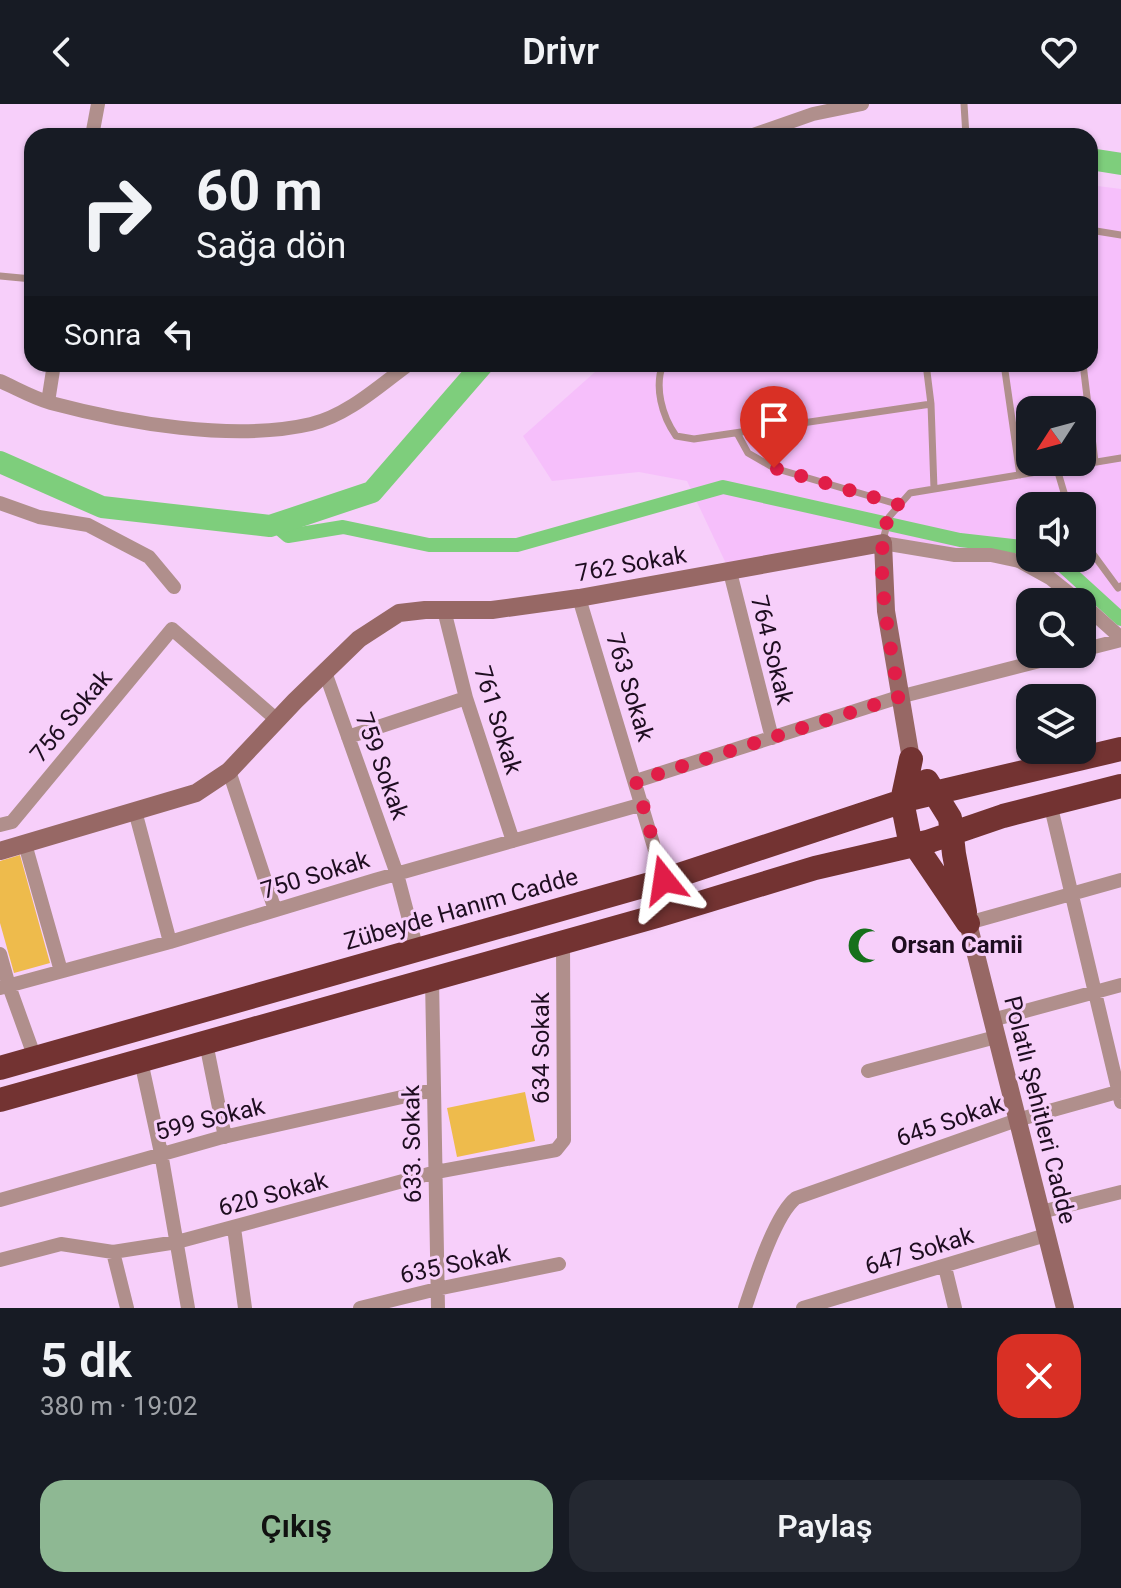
<!DOCTYPE html>
<html lang="tr">
<head>
<meta charset="utf-8">
<style>
	:root { --surface:#171b24; --page:#242831; --text:#f1f3f6; --muted:#9ea1a6; --accent:#8eb893 }
	body { margin:0; font-family:Roboto,sans-serif; background:var(--page); color:var(--text); height:100vh; display:flex; flex-direction:column; font-size:30px; white-space:nowrap }
	* { box-sizing:border-box; margin:0 }
	p { font-size:26px; color:var(--muted) }
	.icon { flex:none; width:44px; height:44px; fill:none; stroke:currentColor; stroke-width:2; stroke-linecap:round; stroke-linejoin:round }
	.map { position:relative; height:1204px; overflow:hidden }
	.panel { display:flex; flex-direction:column; background:var(--surface); flex:1 }
	.panel>* { flex:none }
	.banner { position:absolute; left:24px; top:24px; width:1074px; height:244px; border-radius:24px; box-shadow:0 2px 6px #0004; background:#171b24; color:var(--text); overflow:hidden }
	.needle { width:52px; rotate:234deg }
	.buttons { position:absolute; left:1016px; top:292px; display:grid; gap:16px }
	.buttons a { display:grid; place-items:center; width:80px; height:80px; border-radius:16px; background:var(--surface); box-shadow:0 2px 6px #0004; font-size:40px }
	.pin { position:absolute; display:grid; place-items:center; width:68px; height:68px; color:#fff; margin:-82px -34px; border-radius:50% 50% 50% 0; rotate:-45deg; box-shadow:0 0 8px #0007 }
	.pin .icon { rotate:45deg }
	.me { position:absolute; width:88px; margin:-44px; rotate:345deg; stroke-linejoin:round; filter:drop-shadow(0 0 6px #0008) }
	.turn { display:flex; align-items:center; gap:28px; height:168px; padding:0 40px; font-size:36px }
	.turn .icon { width:104px; height:104px; stroke-width:2.5 }
	.turn b { display:block; font-size:56px; line-height:68px }
	.then { display:flex; align-items:center; height:76px; padding:0 40px; background:#0003; gap:16px; font-size:30px }
	.round { display:grid; place-items:center; flex:none; width:84px; height:84px; border-radius:24px; background:var(--page) }
	.overview { display:flex; align-items:center; justify-content:space-between; height:136px; padding:0 40px }
	h1 { font-size:48px; font-weight:600; line-height:60px }
	.primary-button { display:flex; gap:16px; margin-top:auto; padding:16px 40px }
	.primary-button a { flex:1; height:92px; border-radius:24px; background:var(--accent); color:#111; font-size:32px; font-weight:600; line-height:92px; text-align:center }
	.primary-button a+a { background:var(--page); color:var(--text) }
	header { display:flex; justify-content:space-between; align-items:center; height:104px; padding:0 40px; background:var(--surface); font-size:36px; font-weight:600 }
	.map>svg:first-child { display:block }
	.built { fill:#f6bffb; fill-rule:evenodd }
	.green { fill:#eebb4c }
	.lines { fill:none; stroke-linecap:round; stroke-linejoin:round }
	.canal { stroke:#7ece7c; stroke-width:14 }
	.river { stroke:#7ece7c; stroke-width:22 }
	.lane { stroke:#b08f8c; stroke-width:7 }
	.street { stroke:#b08f8c; stroke-width:14 }
	.secondary { stroke:#976865; stroke-width:18 }
	.highway { stroke:#733332; stroke-width:24 }
	.route { stroke:#e11d48; stroke-width:14; stroke-dasharray:0 25.2 }
	.labels { text-anchor:middle; dominant-baseline:central; stroke-width:6; stroke-linejoin:round; paint-order:stroke }
	.street-label { font-size:24px; fill:#1e0d20; stroke:#f7cffa }
	.poi-label { font-size:24px; font-weight:bold; fill:#1e0d20; stroke:#f7cffa; text-anchor:start }
</style>
</head>
<body>
<header><svg class="icon" aria-label="back" viewBox="0 0 24 24"><path d="M15 5l-7 7 7 7"/></svg>Drivr<svg class="icon" aria-label="heart" viewBox="0 0 24 24"><path d="M12 20l-8-8c-3-5 5-10 8-4 3-6 11-1 8 4z"/></svg></header>
<div class="map">
<svg width="1121" height="1204" viewBox="0 0 1121 1204">
	<rect width="100%" height="100%" fill="#f7cffa"/>
	<!-- built -->
	<path class="built" d="M1090,81L1121,85V534L1019,457L883,439L730,468L687,377L639,368L552,377L523,332L604,260H1090ZM1030,306H1082V358H1030ZM1030,402H1082V454H1030Z"/>
	<!-- green -->
	<path class="green" d="M20,751L50,859L14,869L0,819V757Z
		M525,988L535,1037L457,1053L447,1004Z"/>
	<g class="lines">
		<!-- canal -->
		<path class="canal" d="M274,420L288,432L343,423L429,441H517L723,383L960,436L1030,444
			M1054,454L1121,515"/>
		<!-- river -->
		<path class="river" d="M1090,55L1121,60
			M0,358L102,403L270,422L372,388L483,260"/>
		<!-- lane -->
		<path class="lane" d="M964,0L966,32
			M1090,126L1121,131
			M0,172L32,175
			M663,260C654,283 662,312 676,332L694,335L931,300L934,385
			M926,260L931,300
			M1004,260L1020,371
			M1083,260L1095,358
			M737,329L748,349L774,364L900,401
			M1057,365L1068,402
			M1082,435L1118,484L1121,482
			M883,436L889,413L910,389L1121,354"/>
		<!-- street -->
		<path class="street" d="M92,32L98,0
			M750,32L813,10L862,0
			M0,277C16,284 33,294 51,299C126,319 234,338 311,320C348,311 379,282 409,260
			M48,298L54,260
			M0,399L39,413L88,421L149,453L174,483
			M883,439L955,451H991L1019,457L1050,474L1080,498
			M730,468L772,634
			M579,494L664,776
			M1082,499L1121,534
			M444,506L466,594L513,737
			M1082,546L1121,536
			M325,568L397,770L417,846
			M348,633L466,594
			M229,667L275,806
			M636,677L899,593L1067,550
			M1050,699L1121,998
			M135,707L170,838
			M0,721L12,718L172,525L277,616
			M25,740L61,867
			M968,819L1121,776
			M0,850L9,882L35,954
			M432,875L438,1204
			M0,884L170,838L375,776L643,700
			M992,916L1121,881
			M206,939L225,1033
			M141,957L161,1049L188,1204
			M868,967L996,933
			M0,1096L219,1034L433,986
			M1041,1108L1121,1088
			M234,1124L245,1204
			M113,1148L127,1204
			M0,1156L61,1140L113,1148L177,1138L436,1068L556,1046L564,1036L563,838
			M945,1163L955,1204
			M360,1204L437,1185L559,1160
			M745,1204C754,1177 775,1110 796,1094L1017,1016L1121,987
			M803,1204L1046,1131"/>
		<!-- secondary -->
		<path class="secondary" d="M0,747L196,689L229,667L295,597L359,535L399,509L425,506H492L579,494L883,439L886,507L911,655
			M968,819L1065,1204"/>
		<!-- highway -->
		<path class="highway" d="M911,655L902,697L909,732L968,819
			M927,677L950,714L954,750L965,808
			M0,964L664,776L909,695L1121,645
			M0,996L657,812L815,764L927,738L1003,712L1121,682"/>
	</g>
	<g class="lines">
		<!-- route -->
		<path class="route" d="M664,776L636,677L899,593C892,549 872,456 888,415C890,410 896,405 900,401L774,364"/>
	</g>
	<!-- icons -->
	<defs>
		<symbol id="mosque-bare" viewBox="-9 -9 18 18"><path d="M3.5-4.9A6 6 0 1 0 3.5 4.9A5 5 0 1 1 3.5-4.9Z" fill="#16701b" stroke="#f7cffa" stroke-width="2.5" paint-order="stroke"/></symbol>
	</defs>
	<g fill-rule="evenodd">
		<use href="#mosque-bare" x="840" y="816" width="51" height="51"/>
	</g>
	<g class="labels">
		<!-- street labels -->
		<g class="street-label">
			<text transform="translate(631 460) rotate(-10)">762 Sokak</text>
			<text transform="translate(772 546) rotate(76)">764 Sokak</text>
			<text transform="translate(630 583) rotate(73)">763 Sokak</text>
			<text transform="translate(71 612) rotate(-50)">756 Sokak</text>
			<text transform="translate(498 616) rotate(73)">761 Sokak</text>
			<text transform="translate(382 662) rotate(70)">759 Sokak</text>
			<text transform="translate(315 771) rotate(-17)">750 Sokak</text>
			<text transform="translate(461 805) rotate(-16)">Zübeyde Hanım Cadde</text>
			<text transform="translate(541 944) rotate(-90)">634 Sokak</text>
			<text transform="translate(1040 1006) rotate(76)">Polatlı Şehitleri Cadde</text>
			<text transform="translate(210 1015) rotate(-14)">599 Sokak</text>
			<text transform="translate(950 1017) rotate(-19)">645 Sokak</text>
			<text transform="translate(412 1040) rotate(-91)">633. Sokak</text>
			<text transform="translate(273 1090) rotate(-15)">620 Sokak</text>
			<text transform="translate(919 1147) rotate(-17)">647 Sokak</text>
			<text transform="translate(455 1160) rotate(-12)">635 Sokak</text>
		</g>
		<!-- poi labels -->
		<g class="poi-label">
			<text x="891" y="841">Orsan Camii</text>
		</g>
	</g>
</svg>
<div class="buttons">
<a><svg class="needle" viewBox="-14 -14 28 28"><path d="M0-13l5 13h-10z" fill="#e53935"/><path d="M0 13l5-13h-10z" fill="#9ea1a6"/></svg></a>
<a><svg class="icon" aria-label="sound" viewBox="0 0 24 24"><path d="M4 9h4l5-4v14l-5-4H4zM17 9q2 3 0 6"/></svg></a>
<a><svg class="icon" aria-label="search" viewBox="0 0 24 24"><circle cx="10" cy="10" r="6"/><path d="M15 15l6 6"/></svg></a>
<a><svg class="icon" aria-label="layers" viewBox="0 0 24 24"><path d="M12 4l9 5-9 5-9-5zM3 14l9 5 9-5"/></svg></a>
</div>
<div class="pin" style="left:774px;top:364px;background:#d93025"><svg class="icon" aria-label="arrive" viewBox="0 0 24 24"><path d="M6 21V4h12l-3 4 3 4H6"/></svg></div>
<svg class="me" style="left:664px;top:776px" viewBox="-20 -20 40 40"><path d="M0-17L14 15 0 8-14 15z" fill="#e11d48" stroke="#fff" stroke-width="4"/></svg>
<div class="banner">
<div class="turn"><svg class="icon" aria-label="right" viewBox="0 0 24 24"><path d="M7 20v-9h11M14 6l5 5-5 5"/></svg><div><b>60 m</b>Sağa dön</div></div>
<div class="then">Sonra<svg class="icon" aria-label="left" viewBox="0 0 24 24"><path d="M17 20v-9H6M10 6l-5 5 5 5"/></svg></div>
</div>
</div>
<section class="panel">
<div class="overview"><div><h1>5 dk</h1><p>380 m · 19:02</p></div><a class="round" style="background:#d93025;color:#fff"><svg class="icon" aria-label="close" viewBox="0 0 24 24"><path d="M6 6l12 12M18 6L6 18"/></svg></a></div>
<div class="primary-button"><a>Çıkış</a><a>Paylaş</a></div>
</section>
</body>
</html>
